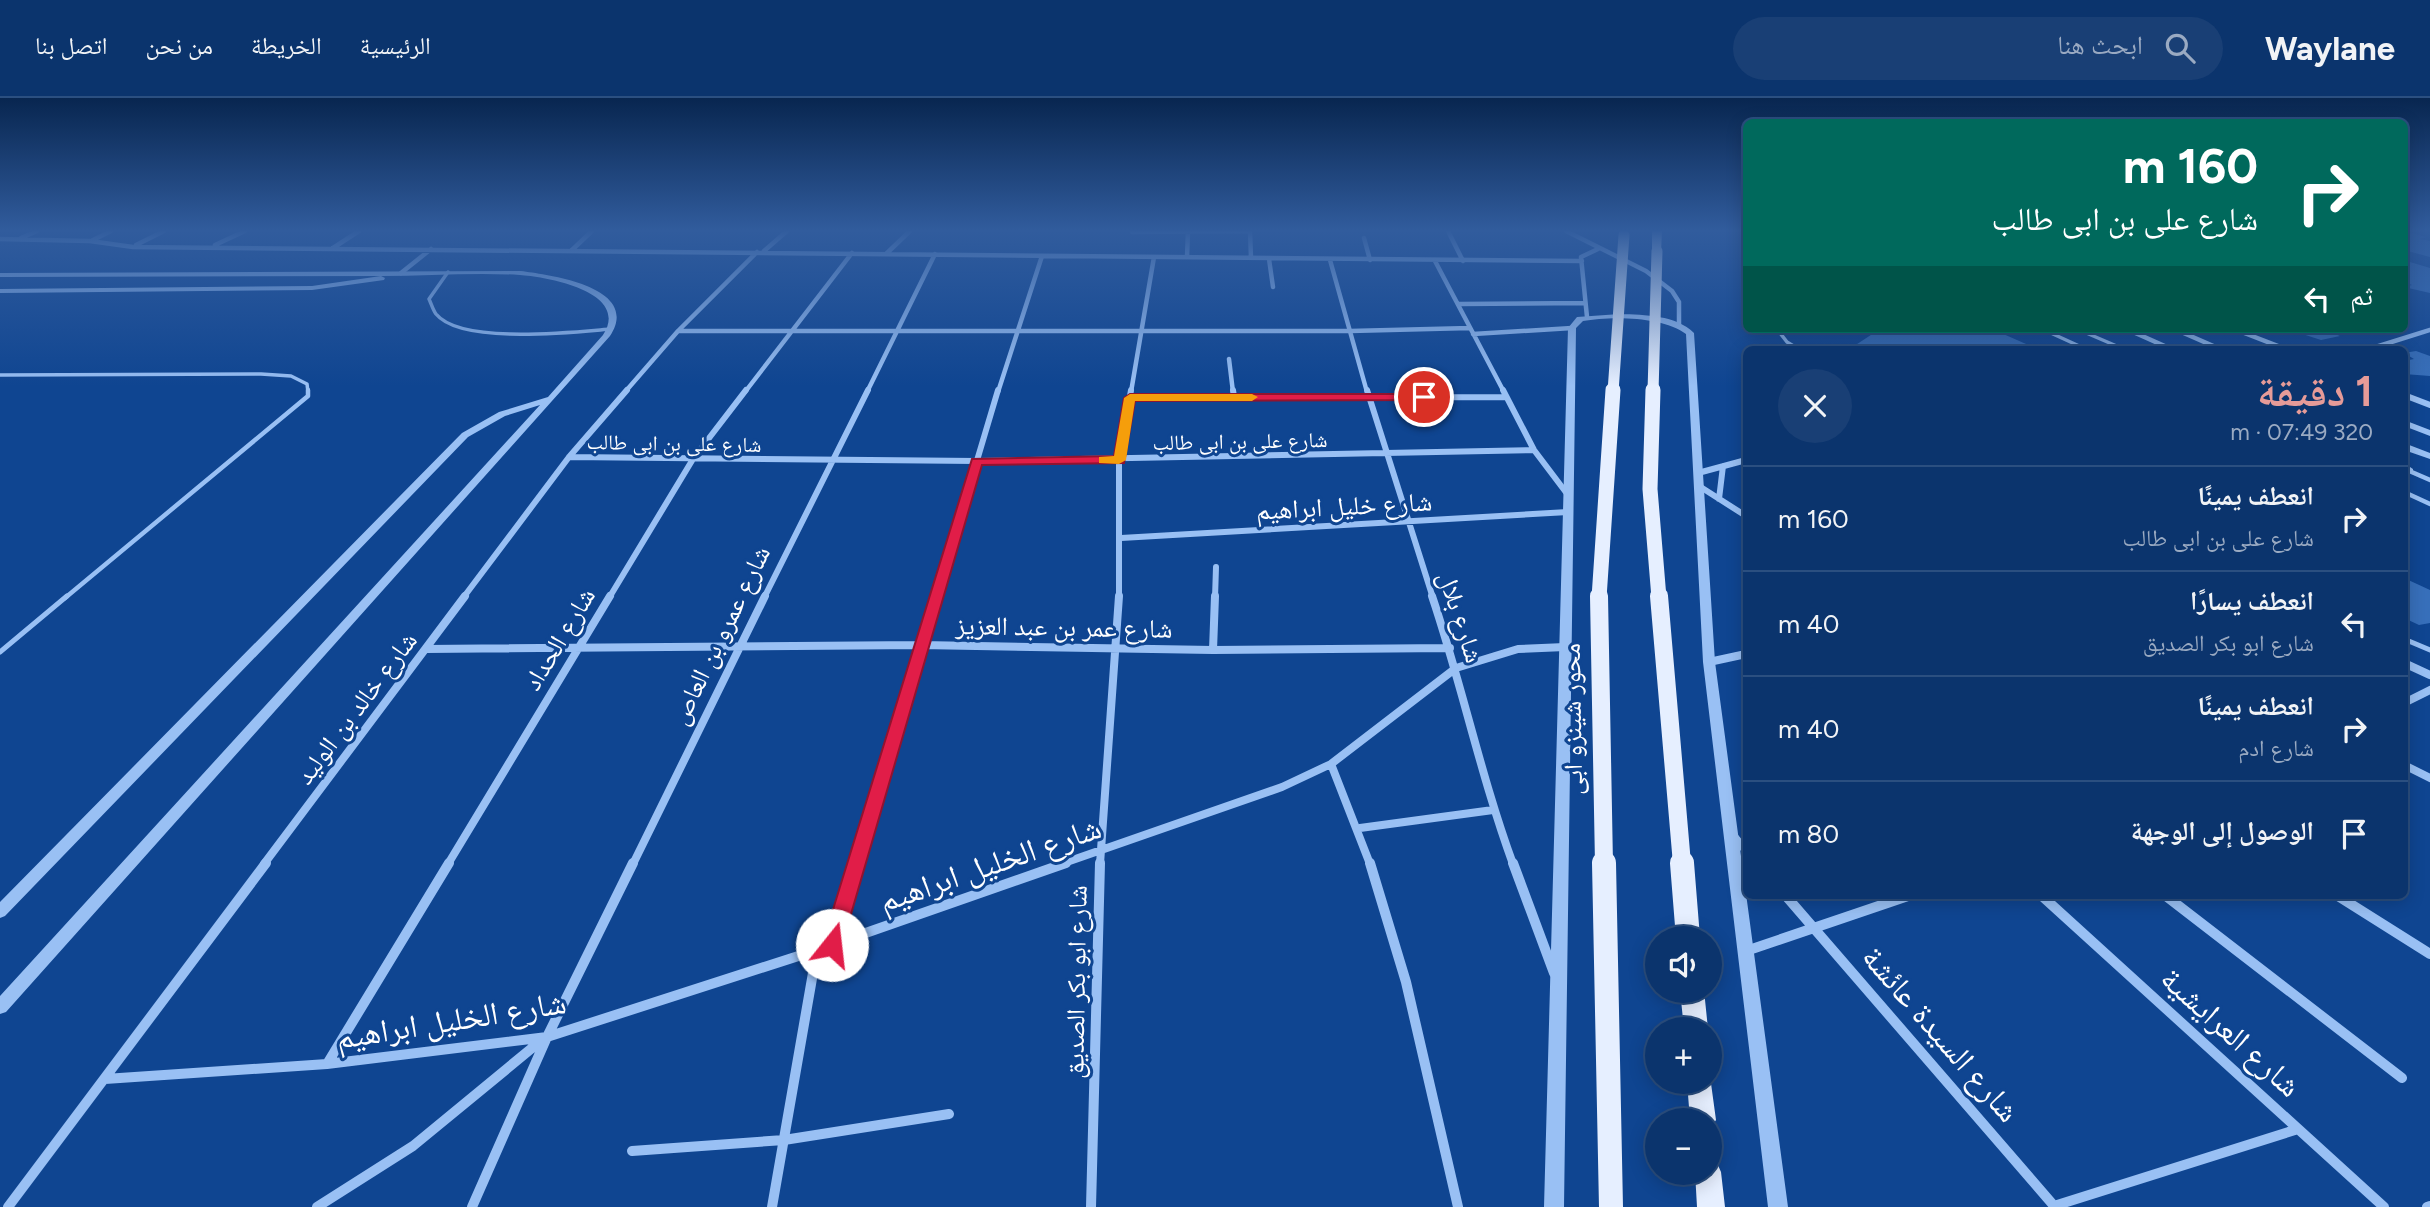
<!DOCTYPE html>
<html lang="ar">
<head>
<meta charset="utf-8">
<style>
	:root { --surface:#0b346d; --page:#193f75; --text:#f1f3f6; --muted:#9aaac2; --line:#2b4f80; --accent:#e69b98 }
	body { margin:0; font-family:Figtree,"Noto Naskh Arabic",sans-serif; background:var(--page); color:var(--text); direction:rtl; height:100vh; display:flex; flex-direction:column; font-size:26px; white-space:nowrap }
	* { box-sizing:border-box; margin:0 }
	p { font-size:23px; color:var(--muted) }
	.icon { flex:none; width:38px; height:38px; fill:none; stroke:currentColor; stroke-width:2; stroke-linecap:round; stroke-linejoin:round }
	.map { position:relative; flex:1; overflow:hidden; direction:ltr }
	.sheet { position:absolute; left:1743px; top:248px; width:665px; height:553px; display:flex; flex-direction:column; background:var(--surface); border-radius:10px; box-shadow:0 4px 18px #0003,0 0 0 2px var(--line); direction:rtl }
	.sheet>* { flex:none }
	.top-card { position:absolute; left:1743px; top:21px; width:665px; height:214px; border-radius:10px; box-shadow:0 4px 18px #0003,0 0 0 2px var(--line); direction:rtl; background:#00695c; color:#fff; overflow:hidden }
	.fabs { position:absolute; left:1645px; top:828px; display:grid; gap:14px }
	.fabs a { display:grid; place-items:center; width:77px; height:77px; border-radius:50%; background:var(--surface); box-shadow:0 4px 18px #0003,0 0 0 2px var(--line); font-size:35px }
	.pin { position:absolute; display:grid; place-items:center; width:60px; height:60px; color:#fff; margin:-30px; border:4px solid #fff; border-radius:50%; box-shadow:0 2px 7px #0007 }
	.me { position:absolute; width:77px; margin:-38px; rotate:16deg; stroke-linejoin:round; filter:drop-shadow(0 0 5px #0008) }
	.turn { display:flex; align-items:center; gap:24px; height:147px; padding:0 35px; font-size:32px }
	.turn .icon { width:91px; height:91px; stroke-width:2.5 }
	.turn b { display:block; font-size:49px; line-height:60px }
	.then { display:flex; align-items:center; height:66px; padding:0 35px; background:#0003; gap:14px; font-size:26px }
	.round { display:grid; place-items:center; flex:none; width:74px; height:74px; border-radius:37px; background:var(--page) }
	.summary { display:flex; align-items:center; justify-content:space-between; height:119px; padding:0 35px }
	h1 { font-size:42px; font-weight:700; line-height:52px; color:var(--accent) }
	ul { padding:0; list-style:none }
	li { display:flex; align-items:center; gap:21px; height:105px; padding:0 35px; border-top:2px solid var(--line) }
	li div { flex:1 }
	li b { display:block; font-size:26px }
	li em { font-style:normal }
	header { display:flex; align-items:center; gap:42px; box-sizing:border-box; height:98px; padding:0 35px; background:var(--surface); border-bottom:2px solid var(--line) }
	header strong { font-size:33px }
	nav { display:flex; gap:38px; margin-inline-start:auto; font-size:24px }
	.search { width:490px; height:63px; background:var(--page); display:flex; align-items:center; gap:18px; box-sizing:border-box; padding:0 24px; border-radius:38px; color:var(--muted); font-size:26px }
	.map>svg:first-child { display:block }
	.building { fill:#376fba }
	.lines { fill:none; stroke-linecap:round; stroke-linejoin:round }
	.service-far2 { stroke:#99c0f4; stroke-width:3.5 }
	.service-far1 { stroke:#99c0f4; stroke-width:4.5 }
	.service { stroke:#99c0f4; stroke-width:5 }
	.minor-far3 { stroke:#99c0f4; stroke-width:4.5 }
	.minor-far2 { stroke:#99c0f4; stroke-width:6 }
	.minor-far1 { stroke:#99c0f4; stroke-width:8 }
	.minor { stroke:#99c0f4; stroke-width:10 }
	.tertiary { fill:#99c0f4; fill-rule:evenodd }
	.primary { fill:#e6efff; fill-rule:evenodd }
	.primary-bridge-far3 { stroke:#e6efff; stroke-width:11 }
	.primary-bridge-far2 { stroke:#e6efff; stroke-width:15 }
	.primary-bridge-far1 { stroke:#e6efff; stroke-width:18 }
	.primary-bridge { stroke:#e6efff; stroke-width:24 }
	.route { fill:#e11d48; stroke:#92132f; stroke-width:2 }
	.slow { fill:#f59e0b }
	.labels { text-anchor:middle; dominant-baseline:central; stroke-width:6; stroke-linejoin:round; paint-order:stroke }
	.far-street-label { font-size:21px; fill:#fff; stroke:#0f4591 }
	.street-label { font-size:26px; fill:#fff; stroke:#0f4591 }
	.near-street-label { font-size:32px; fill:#fff; stroke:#0f4591 }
</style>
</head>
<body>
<header>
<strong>Waylane</strong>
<div class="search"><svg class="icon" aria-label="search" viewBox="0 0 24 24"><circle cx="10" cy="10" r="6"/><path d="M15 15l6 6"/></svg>ابحث هنا</div>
<nav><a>الرئيسية</a><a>الخريطة</a><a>من نحن</a><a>اتصل بنا</a></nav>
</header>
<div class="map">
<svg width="2430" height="1109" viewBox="0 0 2430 1109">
	<rect width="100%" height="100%" fill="#0f4591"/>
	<!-- building -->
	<path class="building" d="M2404,133L2426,139L2420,141L2430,143V159L2404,152L2410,149L2404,147Z
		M2410,164L2430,170V195L2404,189L2412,187L2404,184V165Z
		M1880,231H1992L2040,252H1848Z
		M2287,231H2322L2340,238L2321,242Z
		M2416,253L2430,258V278L2404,276V263L2414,261L2404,255Z
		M2404,480L2430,492V525L2419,527L2404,520Z"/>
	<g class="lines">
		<!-- service-far2 -->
		<path class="service-far2" d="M448,174L429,201C431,205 433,212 436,216C461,247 574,234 611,231
			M1777,231L1787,244L1800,252
			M2042,231L2088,252
			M2077,231L2126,252
			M0,277L261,276L291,278L307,286L308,294"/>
		<!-- service-far1 -->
		<path class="service-far1" d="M2407,372L2430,382
			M2404,394L2430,406
			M65,500L308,298V292"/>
		<!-- service -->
		<path class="service" d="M2404,541L2430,552
			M0,554L67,498"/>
		<!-- minor-far3 -->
		<path class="minor-far3" d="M1250,133L1251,160
			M1448,133L1463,163
			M1566,133L1646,173L1672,193L1679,204V226
			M1132,134L1250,133
			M21,140L37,133
			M1364,140L1370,162
			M0,141L90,143L133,149L1582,163
			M93,142L111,133
			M136,147L164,133
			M215,147L245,133
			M333,150L359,133
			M572,152L592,133
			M764,153L787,133
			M887,155L910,133
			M1187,159L1188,133
			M1269,161L1273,189
			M1330,162L1367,294
			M1435,163L1504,294
			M401,175L431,151
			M1459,206L1585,205
			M1587,219L1581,159L1598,151
			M2234,231L2288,252
			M678,233H1350L1470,230
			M1473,236L1572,230
			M2366,252L2430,232
			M1229,261L1233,294
			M625,294L678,233L757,154
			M745,294L852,155
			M867,294L935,156
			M998,294L1042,158
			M1131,294L1154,159"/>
		<!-- minor-far2 -->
		<path class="minor-far2" d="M1233,292L1234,299
			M1367,292L1433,500
			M1503,292L1534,352L1568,397
			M2404,297L2430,307
			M1130,300L1505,299
			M569,359L977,363L1534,352
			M1698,375L1746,362
			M1699,388L1746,418
			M1719,401L1723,368
			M1121,440L1568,414
			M463,500L569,359L627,292
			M609,500L693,361L746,292
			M764,500L868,292
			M936,500L998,292
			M1119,500V362L1131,292
			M1215,500L1216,469"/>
		<!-- minor-far1 -->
		<path class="minor-far1" d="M1432,498C1462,587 1481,679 1513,766
			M426,551L921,547L1213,552L1450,550
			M1213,552L1215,498
			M1709,564L1746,556
			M2404,565L2430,577
			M2404,605L2430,592
			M1331,666L1370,766
			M2404,667L2430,680
			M1360,730L1493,712
			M1733,737L1746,753
			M264,766L465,498
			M448,766L610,498
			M633,766L765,498
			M856,766L936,498
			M1061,766L1282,689L1331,666L1456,570L1518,551L1565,549
			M1100,766L1119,498"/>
		<!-- minor -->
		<path class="minor" d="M1370,765L1406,884L1458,1109
			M1513,765L1554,875
			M1786,798L2055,1109
			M2042,798L2384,1109
			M2166,798L2402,980
			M2338,798L2430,856
			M832,847L857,765
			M1746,853L1908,798
			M327,966L449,765
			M105,981L327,966L547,939L817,852L1066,765
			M632,1053L784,1042L949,1016
			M2054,1108L2298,1031
			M8,1109L266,765
			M317,1109L413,1048L543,941
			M472,1109L547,939L633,765
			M772,1109L817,852
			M1091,1109L1100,765
			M2427,1109L2430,1108"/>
		<!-- tertiary -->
		<path class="tertiary" d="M521,173C550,177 642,189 610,238L6,914L0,916V898L540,307L505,318L468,339L5,818L0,820V804L462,335L499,314L548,299L603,237C631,194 548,179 520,177C475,174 427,178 381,178L385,180L384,182L312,192L0,195V191L312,188L381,178L0,179V175Z
			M1620,216C1645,217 1676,217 1694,235L1715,564L1788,1109H1768L1703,564L1686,236C1663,218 1610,218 1583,223L1576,230L1564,1109H1544L1568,230L1577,219Z
			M2121,231H2132L2179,252H2168Z
			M2169,231H2180L2228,252H2217Z
			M2404,322L2430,332V338L2404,328Z
			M2404,345L2430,355V361L2404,352Z
			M2404,365L2413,371V375L2404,374Z"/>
		<!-- primary -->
		<path class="primary" d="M1652,133H1662L1661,155L1652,153Z
			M1680,892H1704L1708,931H1684Z
			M1710,978L1716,1022L1710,1031V1022H1690L1687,984H1710Z
			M1710,1063L1717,1065L1721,1074L1725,1109H1697L1695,1074H1710Z"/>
		<!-- primary-bridge-far3 -->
		<path class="primary-bridge-far3" d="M1613,294L1624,137
			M1653,294L1657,153"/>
		<!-- primary-bridge-far2 -->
		<path class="primary-bridge-far2" d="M1653,292L1650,391L1659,500
			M1599,500L1613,292"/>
		<!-- primary-bridge-far1 -->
		<path class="primary-bridge-far1" d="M1599,498L1604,766
			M1659,498L1682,766"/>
		<!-- primary-bridge -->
		<path class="primary-bridge" d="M1604,765L1611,1109
			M1682,765L1688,840"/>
	</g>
	<!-- sky -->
	<linearGradient id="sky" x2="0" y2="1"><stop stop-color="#082650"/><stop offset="0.46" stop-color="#315c9d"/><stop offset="1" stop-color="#315c9d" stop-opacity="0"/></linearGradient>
	<rect width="2430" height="288" fill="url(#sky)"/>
	<!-- route -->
	<path class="route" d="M1424,296L1429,299L1428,302L1135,303L1124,365L982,367L842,847L839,852H825L822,847L972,361L1114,358L1124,300L1130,296Z"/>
	<!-- slow -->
	<path class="slow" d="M1130,296H1252L1258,299L1252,303H1135L1126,362L1119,366L1099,365V359L1114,358L1124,300Z"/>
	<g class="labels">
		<!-- far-street labels -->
		<g class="far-street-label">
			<text transform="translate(1240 343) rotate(-1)">شارع على بن ابى طالب</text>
			<text transform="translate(674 345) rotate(1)">شارع على بن ابى طالب</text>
		</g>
		<!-- street labels -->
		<g class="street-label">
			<text transform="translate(1344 408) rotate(-3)">شارع خليل ابراهيم</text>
			<text transform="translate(1461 519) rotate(72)">شارع بلال</text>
			<text transform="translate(1064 529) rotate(1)">شارع عمر بن عبد العزيز</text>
			<text transform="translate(720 537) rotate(-64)">شارع عمرو بن العاص</text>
			<text transform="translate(559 541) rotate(-59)">شارع الحداد</text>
			<text transform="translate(356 610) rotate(-53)">شارع خالد بن الوليد</text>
			<text transform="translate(1572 621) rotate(-91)">محور شينزو ابى</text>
			<text transform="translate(1076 884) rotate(-89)">شارع ابو بكر الصديق</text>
		</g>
		<!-- near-street labels -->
		<g class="near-street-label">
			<text transform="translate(990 766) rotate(-19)">شارع الخليل ابراهيم</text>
			<text transform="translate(451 922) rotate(-9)">شارع الخليل ابراهيم</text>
			<text transform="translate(2231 934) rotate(42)">شارع العرايشية</text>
			<text transform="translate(1941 936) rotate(49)">شارع السيدة عائشة</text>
		</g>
	</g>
</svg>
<div class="fabs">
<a><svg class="icon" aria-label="sound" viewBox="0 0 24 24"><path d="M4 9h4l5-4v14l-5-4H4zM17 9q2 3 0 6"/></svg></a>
<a>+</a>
<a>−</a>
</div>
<div class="pin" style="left:1424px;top:299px;background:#d93025"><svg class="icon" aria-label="arrive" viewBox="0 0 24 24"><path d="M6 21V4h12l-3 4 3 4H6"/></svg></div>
<svg class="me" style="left:832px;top:847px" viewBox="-20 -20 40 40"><circle r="19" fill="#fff"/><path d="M0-13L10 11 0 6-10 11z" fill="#e11d48"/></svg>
<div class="top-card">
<div class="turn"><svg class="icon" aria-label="right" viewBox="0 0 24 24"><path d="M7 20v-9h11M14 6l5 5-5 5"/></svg><div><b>160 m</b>شارع على بن ابى طالب</div></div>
<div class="then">ثم<svg class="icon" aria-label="left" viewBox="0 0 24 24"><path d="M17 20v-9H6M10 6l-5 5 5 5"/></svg></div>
</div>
<section class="sheet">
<div class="summary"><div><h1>1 دقيقة</h1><p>320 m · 07:49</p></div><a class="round"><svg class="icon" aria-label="close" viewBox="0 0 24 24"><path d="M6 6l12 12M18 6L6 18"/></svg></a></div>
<ul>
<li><svg class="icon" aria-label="right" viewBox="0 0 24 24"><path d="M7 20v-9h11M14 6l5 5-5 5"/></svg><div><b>انعطف يمينًا</b><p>شارع على بن ابى طالب</p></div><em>160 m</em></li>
<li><svg class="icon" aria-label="left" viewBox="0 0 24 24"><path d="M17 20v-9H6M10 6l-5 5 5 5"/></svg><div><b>انعطف يسارًا</b><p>شارع ابو بكر الصديق</p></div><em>40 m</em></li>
<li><svg class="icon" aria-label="right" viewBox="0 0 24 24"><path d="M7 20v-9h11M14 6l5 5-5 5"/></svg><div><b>انعطف يمينًا</b><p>شارع ادم</p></div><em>40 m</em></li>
<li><svg class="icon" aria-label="arrive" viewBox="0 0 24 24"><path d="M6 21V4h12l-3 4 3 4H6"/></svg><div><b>الوصول إلى الوجهة</b></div><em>80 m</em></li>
</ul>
</section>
</div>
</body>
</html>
